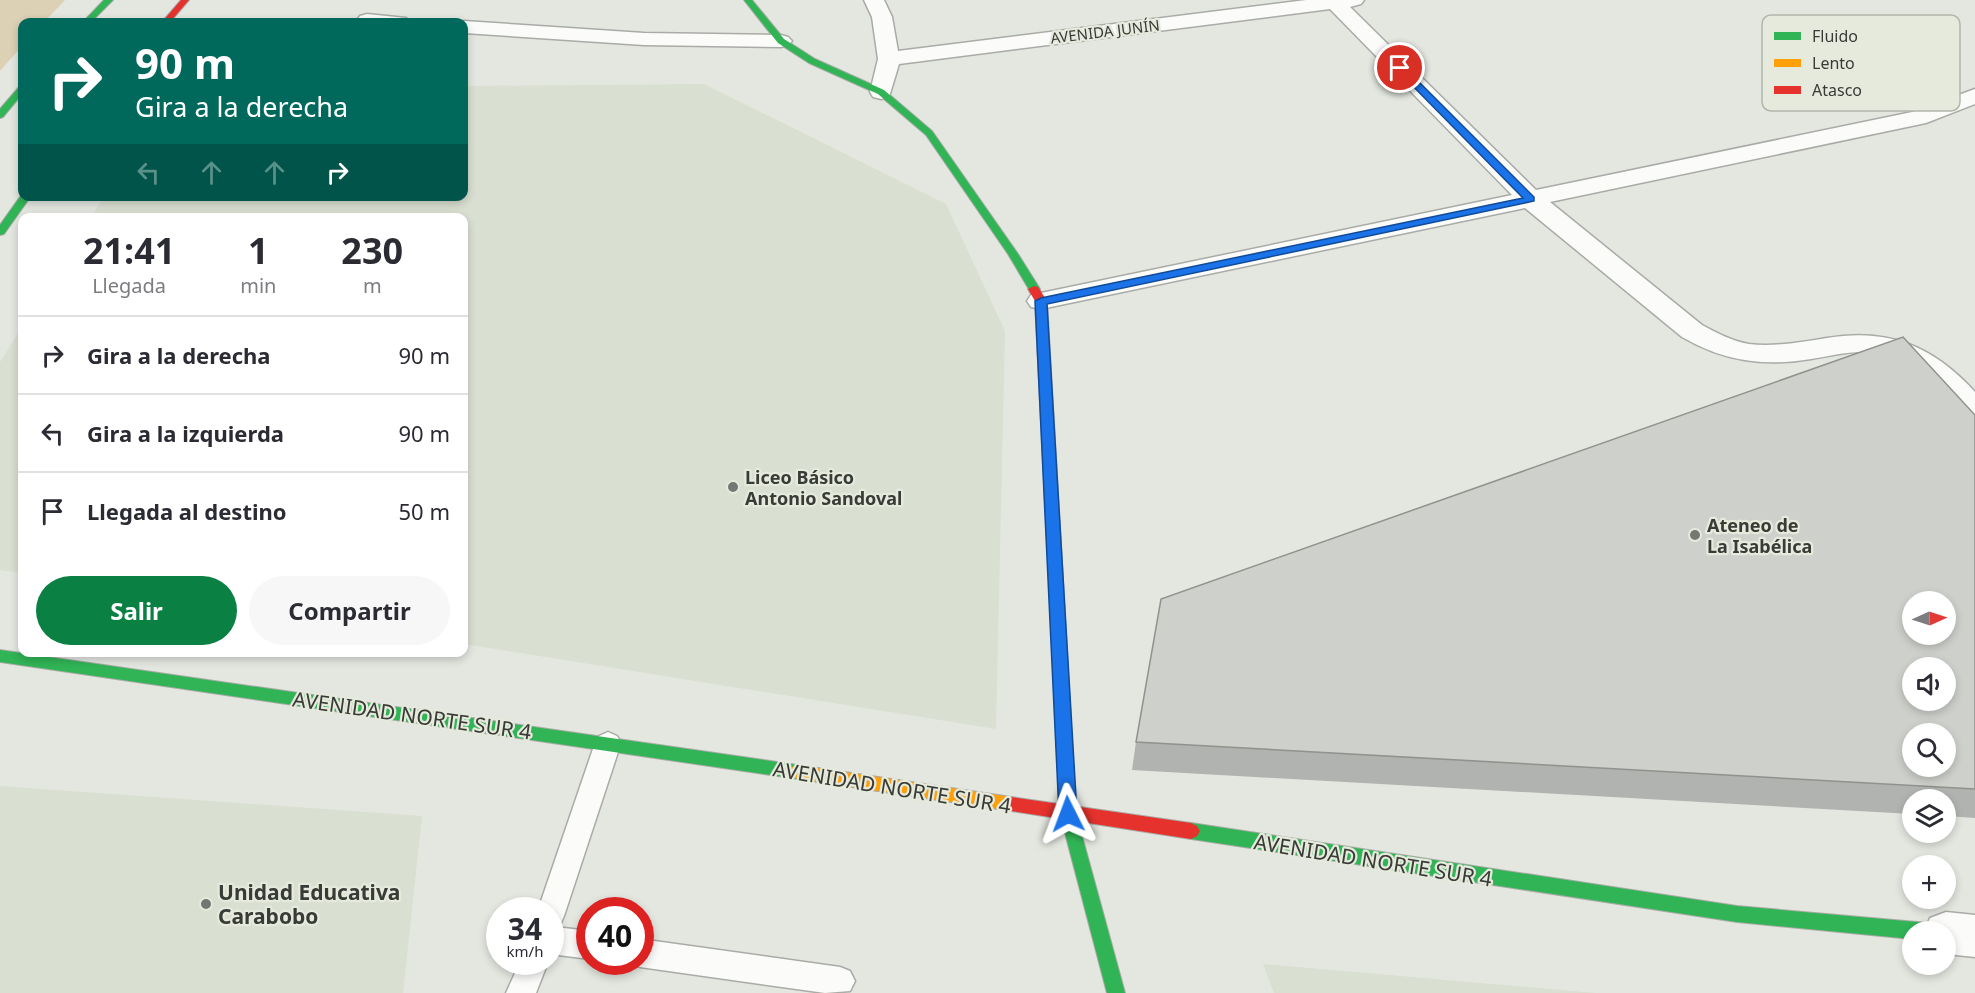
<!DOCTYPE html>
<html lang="es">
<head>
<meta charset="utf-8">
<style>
	:root { --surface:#fff; --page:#f7f7f7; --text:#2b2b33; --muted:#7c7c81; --line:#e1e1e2; --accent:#0b8043 }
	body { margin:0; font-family:"Noto Sans",sans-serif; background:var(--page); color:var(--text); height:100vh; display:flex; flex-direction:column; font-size:22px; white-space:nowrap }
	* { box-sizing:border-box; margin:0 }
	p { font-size:20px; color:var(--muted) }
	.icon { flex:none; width:33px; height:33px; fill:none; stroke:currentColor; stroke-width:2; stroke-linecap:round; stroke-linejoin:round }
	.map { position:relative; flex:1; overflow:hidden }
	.side { position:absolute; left:18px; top:213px; width:450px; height:444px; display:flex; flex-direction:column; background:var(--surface); border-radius:12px; box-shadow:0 3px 9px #0003 }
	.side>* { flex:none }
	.banner { position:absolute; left:18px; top:18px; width:450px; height:183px; border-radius:12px; box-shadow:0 3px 9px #0003; background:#00695c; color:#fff; overflow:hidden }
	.needle { width:39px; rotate:87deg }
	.buttons { position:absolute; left:1902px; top:591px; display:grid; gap:12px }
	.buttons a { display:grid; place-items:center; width:54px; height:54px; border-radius:50%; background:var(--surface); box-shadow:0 3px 9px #0003; font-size:30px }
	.speed { position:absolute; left:486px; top:897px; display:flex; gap:12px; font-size:30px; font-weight:700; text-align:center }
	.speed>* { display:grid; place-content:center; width:78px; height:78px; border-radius:50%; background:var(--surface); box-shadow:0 3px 9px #0003; line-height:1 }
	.speed small { font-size:15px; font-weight:400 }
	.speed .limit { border:9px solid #d22; background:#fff; color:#111 }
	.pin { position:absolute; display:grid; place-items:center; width:51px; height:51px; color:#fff; margin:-26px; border:3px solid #fff; border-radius:50%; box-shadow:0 2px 6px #0007 }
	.me { position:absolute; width:66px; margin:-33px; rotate:357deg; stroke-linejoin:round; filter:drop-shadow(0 0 4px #0008) }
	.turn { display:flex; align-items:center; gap:21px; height:126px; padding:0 18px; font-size:27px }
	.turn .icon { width:78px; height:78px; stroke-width:2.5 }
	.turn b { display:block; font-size:42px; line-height:51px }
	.lanes { display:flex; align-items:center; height:57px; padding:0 18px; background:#0003; justify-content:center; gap:30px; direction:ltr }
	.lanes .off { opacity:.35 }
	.eta { display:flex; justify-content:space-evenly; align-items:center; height:102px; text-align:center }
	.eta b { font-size:36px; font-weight:700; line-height:42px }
	.action { display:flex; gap:12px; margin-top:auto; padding:12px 18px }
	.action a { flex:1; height:69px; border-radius:36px; background:var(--accent); color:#fff; font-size:24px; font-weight:700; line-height:69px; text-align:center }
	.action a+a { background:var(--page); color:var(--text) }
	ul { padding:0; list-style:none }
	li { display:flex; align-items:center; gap:18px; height:78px; padding:0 18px; border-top:2px solid var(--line) }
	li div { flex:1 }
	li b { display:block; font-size:22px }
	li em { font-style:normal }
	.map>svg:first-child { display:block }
	.built { fill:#d9dfd1 }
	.green { fill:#dcd0b5 }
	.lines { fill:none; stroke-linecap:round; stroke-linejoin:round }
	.lane-casing { stroke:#a9aba6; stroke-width:3 }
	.street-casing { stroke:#a9aba6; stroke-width:3 }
	.fast-casing { stroke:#a9aba6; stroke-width:2 }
	.slow-casing { stroke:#a9aba6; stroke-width:2 }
	.jam-casing { stroke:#a9aba6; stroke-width:2 }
	.lane { fill:#fbfbfa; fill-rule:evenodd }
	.street { fill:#fbfbfa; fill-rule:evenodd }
	.fast { fill:#30b455; fill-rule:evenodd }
	.slow { fill:#ff9f0a; fill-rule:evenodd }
	.jam { fill:#e5322d; fill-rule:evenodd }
	.wall { fill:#b0b3af }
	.building { fill:#cdd0cb; stroke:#90928e; stroke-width:1.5; fill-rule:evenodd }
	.route { fill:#1a73e8; stroke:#114b97; stroke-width:1.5 }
	.poi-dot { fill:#757772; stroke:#e5eadd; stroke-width:2 }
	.labels { text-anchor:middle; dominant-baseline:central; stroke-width:4.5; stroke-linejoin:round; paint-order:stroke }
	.far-street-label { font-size:15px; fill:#393b36; stroke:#e5eadd }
	.poi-label { font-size:18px; font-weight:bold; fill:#393b36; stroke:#e5eadd; text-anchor:start }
	.near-street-label { font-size:21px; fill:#393b36; stroke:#e5eadd }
	.near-poi-label { font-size:21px; font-weight:bold; fill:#393b36; stroke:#e5eadd; text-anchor:start }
	.key { fill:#e5eadd; stroke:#b1b6ab; stroke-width:1.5 }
	.key-label { font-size:16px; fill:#393b36 }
</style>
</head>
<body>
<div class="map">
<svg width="1975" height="993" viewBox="0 0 1975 993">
	<rect width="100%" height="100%" fill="#e4e7e0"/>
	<!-- built -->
	<path class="built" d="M704,84L946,204L1005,331L996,729L464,644V218L91,217L104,197L464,196V86Z
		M22,327V573L0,570V362Z
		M0,786L422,816L403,993H0Z
		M1263,964L1596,993H1274Z"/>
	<!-- green -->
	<path class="green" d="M0,0H65L44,22H22V46L0,71Z"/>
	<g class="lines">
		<defs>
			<path id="lane" d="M608,732L617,736L621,743L564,916L560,925L555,927L590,931V959L550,954V910H538L595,743L599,736Z
				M640,939L840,967L850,971L855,981L850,991L825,993L640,967L629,962H640Z
				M520,962H548L536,993H506Z"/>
			<path id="street" d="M864,0H884L892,17L898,51L1306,0H1364L1361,4L1350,7L1536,190L1912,112L1975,89V104L1926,123L1550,202L1702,325C1717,333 1732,341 1749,344C1775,347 1801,342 1827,338C1889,328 1933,346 1975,392V421C1956,416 1946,395 1931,382C1919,370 1904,362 1888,356C1864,347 1835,355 1811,359C1764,367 1723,361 1682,337L1525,208L1041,309L1031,307L1027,301L1031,295L1041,293L1512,195L1330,9L899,64L889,97L881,99L873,97L870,92L878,59L872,17Z
				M367,14L406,18L409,22H358L357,20L360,16Z
				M464,21L644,33L781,35L788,37L792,41L788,45L781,47L644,45L464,33V22H457Z
				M1946,912L1975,915V957L1946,954V932H1924L1930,918Z"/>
			<path id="fast" d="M104,0H113L91,22H83Z
				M744,0H752L784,39L815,59L884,90L932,131L1018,254L1040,289L1038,291H1030L1008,254L926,135L878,94L809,63L778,43Z
				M22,86V94L3,117L0,118V109L19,87Z
				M22,194V196H31L4,234L0,235V225Z
				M1056,576L1061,577L1063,581L1076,814L1125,993H1107L1060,814L1049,581L1051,577Z
				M0,650L798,765L804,767L806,772L804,777L798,779L0,662Z
				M1191,823L1737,906L1928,923L1934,926L1937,932H1912V939L1737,922L1191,839L1185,836L1182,831L1185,826Z"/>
			<path id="slow" d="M798,765L1011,797L1017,799L1019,804L1017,809L1011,811L798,779L792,777L790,772L792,767Z"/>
			<path id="jam" d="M181,0H189L170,22H162Z
				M1034,286L1038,287L1047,301L1063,581L1061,585H1051L1049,581L1035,301L1028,289Z
				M1011,797L1191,823L1197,826L1200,831L1197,836L1191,839L1011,811L1005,809L1003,804L1005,799Z"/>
		</defs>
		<!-- lane casing -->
		<use href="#lane" class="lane-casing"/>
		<!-- street casing -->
		<use href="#street" class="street-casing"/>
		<!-- fast casing -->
		<use href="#fast" class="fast-casing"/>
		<!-- slow casing -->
		<use href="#slow" class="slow-casing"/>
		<!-- jam casing -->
		<use href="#jam" class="jam-casing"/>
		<!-- lane -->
		<use href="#lane" class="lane"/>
		<!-- street -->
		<use href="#street" class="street"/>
		<!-- fast -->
		<use href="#fast" class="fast"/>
		<!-- slow -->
		<use href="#slow" class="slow"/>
		<!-- jam -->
		<use href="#jam" class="jam"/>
	</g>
	<!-- wall -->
	<path class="wall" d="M1975,415V818L1946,816V800H1912V814L1132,770L1136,742Z"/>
	<!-- building -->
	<path class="building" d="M1903,337L1975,415V789L1136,742L1161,599ZM1912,602H1946V634H1912ZM1912,668H1946V700H1912ZM1912,734H1946V766H1912Z"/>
	<!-- route -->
	<path class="route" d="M1397,66H1403L1534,197V201L1047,304L1077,814L1074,819L1068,822L1062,819L1059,814L1035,301L1041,298L1523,198L1397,70Z"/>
	<!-- markers -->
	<g class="poi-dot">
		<circle cx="733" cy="487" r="6"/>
		<circle cx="1695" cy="535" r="6"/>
		<circle cx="206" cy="904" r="6"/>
	</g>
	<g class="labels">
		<!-- far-street labels -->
		<g class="far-street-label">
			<text transform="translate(1105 31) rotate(-7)">AVENIDA JUNÍN</text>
		</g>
		<!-- poi labels -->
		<g class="poi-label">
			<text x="745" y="477">Liceo Básico<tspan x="745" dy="21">Antonio Sandoval</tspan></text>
			<text x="1707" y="525">Ateneo de<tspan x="1707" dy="21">La Isabélica</tspan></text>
		</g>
		<!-- near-street labels -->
		<g class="near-street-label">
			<text transform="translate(412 715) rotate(8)">AVENIDAD NORTE SUR 4</text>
			<text transform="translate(892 787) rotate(9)">AVENIDAD NORTE SUR 4</text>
			<text transform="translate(1373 860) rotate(9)">AVENIDAD NORTE SUR 4</text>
		</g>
		<!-- near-poi labels -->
		<g class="near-poi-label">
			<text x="218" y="892">Unidad Educativa<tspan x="218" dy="24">Carabobo</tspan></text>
		</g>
	</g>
	<!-- legend -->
	<rect x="1762" y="15" width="198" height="96" rx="9" class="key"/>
	<rect x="1774" y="32" width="27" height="8" fill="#30b455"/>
	<rect x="1774" y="59" width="27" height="8" fill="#ff9f0a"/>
	<rect x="1774" y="86" width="27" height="8" fill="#e5322d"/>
	<g class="key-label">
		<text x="1812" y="42">Fluido</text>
		<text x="1812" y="69">Lento</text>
		<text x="1812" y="96">Atasco</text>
	</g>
</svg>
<div class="buttons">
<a><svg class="needle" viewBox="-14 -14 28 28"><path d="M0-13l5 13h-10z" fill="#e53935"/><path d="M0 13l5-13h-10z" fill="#7c7c81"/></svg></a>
<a><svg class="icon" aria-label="sound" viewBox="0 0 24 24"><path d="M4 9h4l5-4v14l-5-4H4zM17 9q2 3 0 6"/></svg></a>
<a><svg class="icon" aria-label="search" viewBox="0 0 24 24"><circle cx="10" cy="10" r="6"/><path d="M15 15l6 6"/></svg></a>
<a><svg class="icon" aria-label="layers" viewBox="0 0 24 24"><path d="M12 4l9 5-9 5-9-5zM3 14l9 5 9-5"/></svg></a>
<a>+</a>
<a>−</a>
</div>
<div class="speed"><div>34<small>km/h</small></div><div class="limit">40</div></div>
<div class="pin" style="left:1400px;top:68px;background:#d93025"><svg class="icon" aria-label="arrive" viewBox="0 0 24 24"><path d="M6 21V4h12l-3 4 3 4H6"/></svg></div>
<svg class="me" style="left:1068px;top:814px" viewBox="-20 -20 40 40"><path d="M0-17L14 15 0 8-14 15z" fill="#1a73e8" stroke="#fff" stroke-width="4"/></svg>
<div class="banner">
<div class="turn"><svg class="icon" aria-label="right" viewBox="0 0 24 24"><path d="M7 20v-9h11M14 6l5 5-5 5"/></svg><div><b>90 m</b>Gira a la derecha</div></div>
<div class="lanes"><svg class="icon off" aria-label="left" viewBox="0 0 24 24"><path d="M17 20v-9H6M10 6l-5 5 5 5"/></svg><svg class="icon off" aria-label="ahead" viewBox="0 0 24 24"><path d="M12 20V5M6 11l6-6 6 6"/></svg><svg class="icon off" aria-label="ahead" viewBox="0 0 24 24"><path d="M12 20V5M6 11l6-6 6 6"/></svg><svg class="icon" aria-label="right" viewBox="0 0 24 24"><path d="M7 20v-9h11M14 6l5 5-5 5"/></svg></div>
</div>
<section class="side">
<div class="eta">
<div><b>21:41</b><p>Llegada</p></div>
<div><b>1</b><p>min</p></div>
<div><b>230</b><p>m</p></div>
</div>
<ul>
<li><svg class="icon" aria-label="right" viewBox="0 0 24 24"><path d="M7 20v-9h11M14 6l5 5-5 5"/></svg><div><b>Gira a la derecha</b></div><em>90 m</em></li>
<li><svg class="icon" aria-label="left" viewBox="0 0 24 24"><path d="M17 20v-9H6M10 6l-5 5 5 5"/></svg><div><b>Gira a la izquierda</b></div><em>90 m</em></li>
<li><svg class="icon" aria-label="arrive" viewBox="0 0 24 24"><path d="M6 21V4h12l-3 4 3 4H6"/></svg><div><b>Llegada al destino</b></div><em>50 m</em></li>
</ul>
<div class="action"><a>Salir</a><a>Compartir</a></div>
</section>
</div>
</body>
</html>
